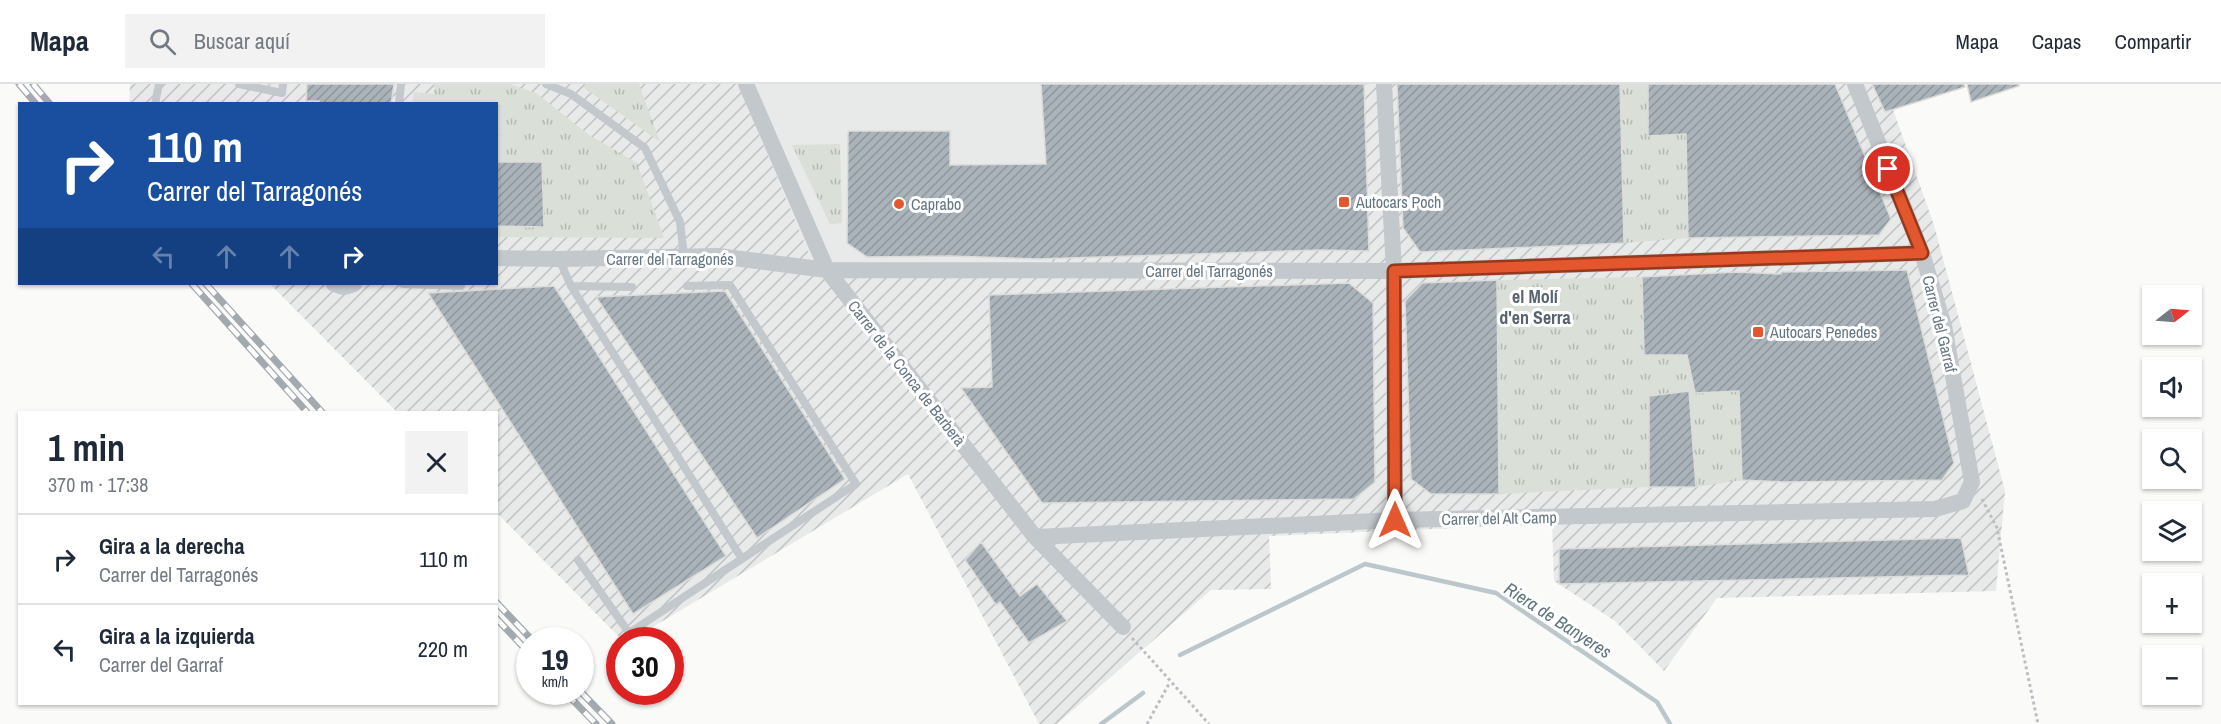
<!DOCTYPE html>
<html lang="es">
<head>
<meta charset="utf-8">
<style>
	:root { --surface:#fff; --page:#f2f2f3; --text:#1f2937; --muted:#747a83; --line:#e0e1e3 }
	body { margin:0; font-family:"Archivo Narrow",sans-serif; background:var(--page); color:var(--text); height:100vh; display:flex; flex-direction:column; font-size:22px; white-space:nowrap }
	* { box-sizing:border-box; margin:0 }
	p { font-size:20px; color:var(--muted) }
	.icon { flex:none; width:33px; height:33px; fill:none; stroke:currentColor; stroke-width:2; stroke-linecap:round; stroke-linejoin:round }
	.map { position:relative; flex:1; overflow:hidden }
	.drawer { position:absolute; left:18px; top:327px; width:480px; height:294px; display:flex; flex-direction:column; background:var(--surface); border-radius:0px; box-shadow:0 2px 4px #0004 }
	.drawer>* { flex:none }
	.banner { position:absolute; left:18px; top:18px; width:480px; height:183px; border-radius:0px; box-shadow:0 2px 4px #0004; background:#1a4fa0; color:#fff; overflow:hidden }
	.needle { width:39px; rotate:73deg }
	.controls { position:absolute; left:2142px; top:201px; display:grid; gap:12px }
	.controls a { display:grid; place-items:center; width:60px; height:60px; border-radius:0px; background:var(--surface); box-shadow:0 2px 4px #0004; font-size:30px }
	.speed { position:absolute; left:516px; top:543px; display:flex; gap:12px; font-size:30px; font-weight:700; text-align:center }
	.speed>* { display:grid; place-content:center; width:78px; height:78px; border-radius:50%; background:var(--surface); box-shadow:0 2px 4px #0004; line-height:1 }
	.speed small { font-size:15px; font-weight:400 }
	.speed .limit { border:9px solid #d22; background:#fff; color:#111 }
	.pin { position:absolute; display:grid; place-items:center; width:51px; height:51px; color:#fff; margin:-26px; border:3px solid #fff; border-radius:50%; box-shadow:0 2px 6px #0007 }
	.me { position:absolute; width:66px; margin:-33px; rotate:0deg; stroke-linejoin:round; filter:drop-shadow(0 0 4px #0008) }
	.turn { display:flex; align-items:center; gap:21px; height:126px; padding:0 30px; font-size:27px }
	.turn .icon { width:78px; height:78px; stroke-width:2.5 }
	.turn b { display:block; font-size:42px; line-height:51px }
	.lanes { display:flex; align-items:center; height:57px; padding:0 30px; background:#0003; justify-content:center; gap:30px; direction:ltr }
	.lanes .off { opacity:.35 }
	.round { display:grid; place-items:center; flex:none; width:63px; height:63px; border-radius:0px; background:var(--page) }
	.head { display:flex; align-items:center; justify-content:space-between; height:102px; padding:0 30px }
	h1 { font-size:36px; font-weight:800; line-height:45px }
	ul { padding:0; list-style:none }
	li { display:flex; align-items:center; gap:18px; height:90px; padding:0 30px; border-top:2px solid var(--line) }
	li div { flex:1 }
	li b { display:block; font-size:22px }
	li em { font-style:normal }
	header { display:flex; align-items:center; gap:36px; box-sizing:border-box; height:84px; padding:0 30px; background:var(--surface); border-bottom:2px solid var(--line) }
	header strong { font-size:28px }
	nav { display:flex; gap:33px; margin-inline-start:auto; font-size:21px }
	.search { width:420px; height:54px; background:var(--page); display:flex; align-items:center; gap:15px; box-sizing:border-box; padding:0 21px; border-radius:0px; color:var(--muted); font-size:22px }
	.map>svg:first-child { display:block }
	.built { fill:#e8e9e9 }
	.industrial { fill:url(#industrial-furrows) }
	.grass { fill:url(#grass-tufts) }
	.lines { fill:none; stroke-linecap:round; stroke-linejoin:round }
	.stream { stroke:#bbc7cb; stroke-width:4.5 }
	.building { fill:url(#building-hatch); stroke:#dcdcda; stroke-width:1.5 }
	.path { stroke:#bbbfc2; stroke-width:3; stroke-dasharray:3 3; stroke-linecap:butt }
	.service { stroke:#c3c8cc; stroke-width:8 }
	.minor { stroke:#c3c8cc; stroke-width:16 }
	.rail-casing { stroke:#a2aab0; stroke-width:7 }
	.rail { stroke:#fff; stroke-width:4.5; stroke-dasharray:14; stroke-linecap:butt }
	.route-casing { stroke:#94391e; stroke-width:15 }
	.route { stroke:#e4572e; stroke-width:10 }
	.poi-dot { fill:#e4572e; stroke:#fff; stroke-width:2 }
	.labels { text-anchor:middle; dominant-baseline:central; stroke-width:6; stroke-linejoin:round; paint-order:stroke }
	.poi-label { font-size:16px; fill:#657683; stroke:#fff; text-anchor:start }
	.street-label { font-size:16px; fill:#657683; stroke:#fff }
	.neighbourhood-label { font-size:18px; font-weight:bold; fill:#57646e; stroke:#fff }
	.water-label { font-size:18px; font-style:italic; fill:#60757c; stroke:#fff }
</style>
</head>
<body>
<header>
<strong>Mapa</strong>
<div class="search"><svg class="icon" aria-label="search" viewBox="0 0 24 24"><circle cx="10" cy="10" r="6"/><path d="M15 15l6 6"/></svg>Buscar aquí</div>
<nav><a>Mapa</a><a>Capas</a><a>Compartir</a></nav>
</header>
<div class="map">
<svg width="2221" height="640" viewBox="0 0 2221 640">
	<defs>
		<pattern id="industrial-furrows" width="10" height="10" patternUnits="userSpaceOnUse" patternTransform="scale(1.5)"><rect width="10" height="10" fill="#e8e9e9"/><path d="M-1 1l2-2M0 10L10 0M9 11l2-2" fill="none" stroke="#c0c1c2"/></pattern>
		<pattern id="grass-tufts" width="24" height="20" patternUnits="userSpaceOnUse" patternTransform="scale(1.5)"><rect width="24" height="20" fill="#dadfd7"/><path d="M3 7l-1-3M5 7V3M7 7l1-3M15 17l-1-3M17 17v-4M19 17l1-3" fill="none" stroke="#b4b9b4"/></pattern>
		<pattern id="building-hatch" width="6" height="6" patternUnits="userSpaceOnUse" patternTransform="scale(1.5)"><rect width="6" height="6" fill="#aab3b9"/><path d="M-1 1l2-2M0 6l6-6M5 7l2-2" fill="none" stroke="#8e969c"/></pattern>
	</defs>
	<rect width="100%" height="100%" fill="#fafaf8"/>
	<!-- built -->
	<path class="built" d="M738,0H1041L1052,181L816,186Z"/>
	<!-- industrial -->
	<path class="industrial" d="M130,0H738L816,186L1052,180L1041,0H1884L1934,141L2005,407L1996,507L1717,514L1664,587L1615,537L1554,497L1552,440L1269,452L1271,505L1211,506L1057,640H1039L908,390L631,556H622L497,429L496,328H397L270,200H496V20H129Z"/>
	<!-- grass -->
	<path class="grass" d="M434,0H509L536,9L589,51L637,79L664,154L497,153V142L544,143L542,78H497L496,20H412L414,8L434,10Z
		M586,0H639L660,58L583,3Z
		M1620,0H1648L1649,51L1686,50L1688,154L1624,159Z
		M840,60L842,139L830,140L792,61Z
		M1642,193L1644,271H1687L1695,309L1739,307L1742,396L1696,403L1689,307L1649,312V403L1499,410L1497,196Z"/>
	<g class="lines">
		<!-- stream -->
		<path class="stream" d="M1180,571L1365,480L1496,509L1657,618L1670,640
			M1101,640L1143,609"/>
	</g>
	<!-- building -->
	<path class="building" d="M307,0H394L391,20H319V17H306Z
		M1041,0H1364L1369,167L1321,166L1037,175L950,172L867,173L847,159L848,47H950V81L1046,80Z
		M1397,0H1620L1624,159L1420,168L1403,144Z
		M1648,0H1835L1891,135L1879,151L1688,154L1686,50L1648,52Z
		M1872,0H1964L1965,3L1885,28Z
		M1967,0H2019V2L1971,18Z
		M496,78H542L544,143L496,142Z
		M1907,186L1954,379L1942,396L1784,398L1742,396L1739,307L1695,309L1687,271H1644L1642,193L1735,188L1781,190V188Z
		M1497,196L1499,410H1431L1411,395L1405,217L1422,199Z
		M1349,199L1373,219L1375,398L1354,415L1042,419L961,304L992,303L989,211Z
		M554,202L726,472L633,530L428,209Z
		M725,207L845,395L757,454L596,213Z
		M1689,307L1696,403H1649V312Z
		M1961,454L1969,491L1559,500V465Z
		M981,458L1020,512L1037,500L1067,537L1029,559L1000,518L996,521L965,476Z"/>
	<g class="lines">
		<!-- path -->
		<path class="path" d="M1982,415L1997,444L2038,640
			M1132,554L1209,640
			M1147,640L1170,598"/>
		<!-- service -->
		<path class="service" d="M239,0L282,9L283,0
			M546,0L571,10L645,64L680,138L684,172
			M155,20L159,0
			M399,20L401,0
			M559,175L571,202L742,475
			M403,200L461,202
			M571,202L632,203
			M578,476L629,549L856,400L730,201L687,202"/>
		<!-- minor -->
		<path class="minor" d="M746,0L827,186L1035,453L1123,543
			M1384,0L1394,187L1395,436
			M496,174L558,175L718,172L827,186L1394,187L1922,169
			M334,200L344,203L354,200
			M1035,453L1395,436L1935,425L1963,417L1972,398L1944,242L1922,169L1855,0"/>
		<defs>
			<path id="rail" d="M19,0L36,20
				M33,0L50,20
				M192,200L307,328
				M206,200L322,328
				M496,518L532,556
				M496,534L530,570
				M580,607L612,640
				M565,608L596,640"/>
		</defs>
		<!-- rail casing -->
		<use href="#rail" class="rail-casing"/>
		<!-- rail -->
		<use href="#rail" class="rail"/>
	</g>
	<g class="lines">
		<defs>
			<path id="route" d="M1395,436L1394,187L1922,169L1888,85"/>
		</defs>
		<!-- route casing -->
		<use href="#route" class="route-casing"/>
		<!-- route -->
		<use href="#route" class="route"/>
	</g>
	<!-- markers -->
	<g class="poi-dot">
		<rect x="1338" y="112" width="12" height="12" rx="3"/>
		<circle cx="899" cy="120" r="6"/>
		<rect x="1752" y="242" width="12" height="12" rx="3"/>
	</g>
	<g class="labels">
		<!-- poi labels -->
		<g class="poi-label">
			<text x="1356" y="118">Autocars Poch</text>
			<text x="911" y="120">Caprabo</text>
			<text x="1770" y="248">Autocars Penedes</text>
		</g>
		<!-- street labels -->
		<g class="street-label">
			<text x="670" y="175">Carrer del Tarragonés</text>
			<text x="1209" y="187">Carrer del Tarragonés</text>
			<text transform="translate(1940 240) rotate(76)">Carrer del Garraf</text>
			<text transform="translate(907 289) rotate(52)">Carrer de la Conca de Barberà</text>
			<text transform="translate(1499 434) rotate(-1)">Carrer del Alt Camp</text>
		</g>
		<!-- neighbourhood labels -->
		<g class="neighbourhood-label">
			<text x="1535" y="212">el Molí<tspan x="1535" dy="21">d'en Serra</tspan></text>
		</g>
		<!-- water labels -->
		<g class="water-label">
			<text transform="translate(1558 536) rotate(33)">Riera de Banyeres</text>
		</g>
	</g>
</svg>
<div class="controls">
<a><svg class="needle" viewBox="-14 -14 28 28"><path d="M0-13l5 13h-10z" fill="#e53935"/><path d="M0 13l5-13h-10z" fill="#747a83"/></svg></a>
<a><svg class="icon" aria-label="sound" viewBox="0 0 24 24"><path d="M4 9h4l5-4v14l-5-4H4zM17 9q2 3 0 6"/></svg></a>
<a><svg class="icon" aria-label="search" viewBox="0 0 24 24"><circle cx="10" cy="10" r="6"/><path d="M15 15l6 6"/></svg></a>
<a><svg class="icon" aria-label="layers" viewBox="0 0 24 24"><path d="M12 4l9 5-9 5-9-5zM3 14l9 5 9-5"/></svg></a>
<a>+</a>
<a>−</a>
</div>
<div class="speed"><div>19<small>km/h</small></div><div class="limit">30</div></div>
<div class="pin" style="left:1888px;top:85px;background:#d93025"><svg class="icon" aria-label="arrive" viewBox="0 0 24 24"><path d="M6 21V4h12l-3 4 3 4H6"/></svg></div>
<svg class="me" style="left:1395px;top:436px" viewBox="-20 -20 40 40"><path d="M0-17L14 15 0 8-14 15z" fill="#e4572e" stroke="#fff" stroke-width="4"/></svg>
<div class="banner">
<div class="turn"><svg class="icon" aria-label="right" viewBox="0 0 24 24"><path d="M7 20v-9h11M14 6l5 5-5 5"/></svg><div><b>110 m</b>Carrer del Tarragonés</div></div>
<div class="lanes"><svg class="icon off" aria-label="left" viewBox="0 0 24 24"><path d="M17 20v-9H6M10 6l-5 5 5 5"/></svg><svg class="icon off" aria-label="ahead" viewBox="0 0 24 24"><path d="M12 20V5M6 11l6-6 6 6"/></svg><svg class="icon off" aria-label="ahead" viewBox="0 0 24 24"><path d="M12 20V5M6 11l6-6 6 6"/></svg><svg class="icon" aria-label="right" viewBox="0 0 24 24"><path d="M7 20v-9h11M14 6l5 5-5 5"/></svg></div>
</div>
<section class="drawer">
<div class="head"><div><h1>1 min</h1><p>370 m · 17:38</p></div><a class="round"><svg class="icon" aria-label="close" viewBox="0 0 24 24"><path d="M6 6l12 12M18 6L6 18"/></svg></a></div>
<ul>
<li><svg class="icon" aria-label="right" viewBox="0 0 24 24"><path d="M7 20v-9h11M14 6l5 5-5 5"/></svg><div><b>Gira a la derecha</b><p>Carrer del Tarragonés</p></div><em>110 m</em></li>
<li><svg class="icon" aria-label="left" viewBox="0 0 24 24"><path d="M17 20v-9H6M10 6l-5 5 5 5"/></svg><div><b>Gira a la izquierda</b><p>Carrer del Garraf</p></div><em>220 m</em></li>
</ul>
</section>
</div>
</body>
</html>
